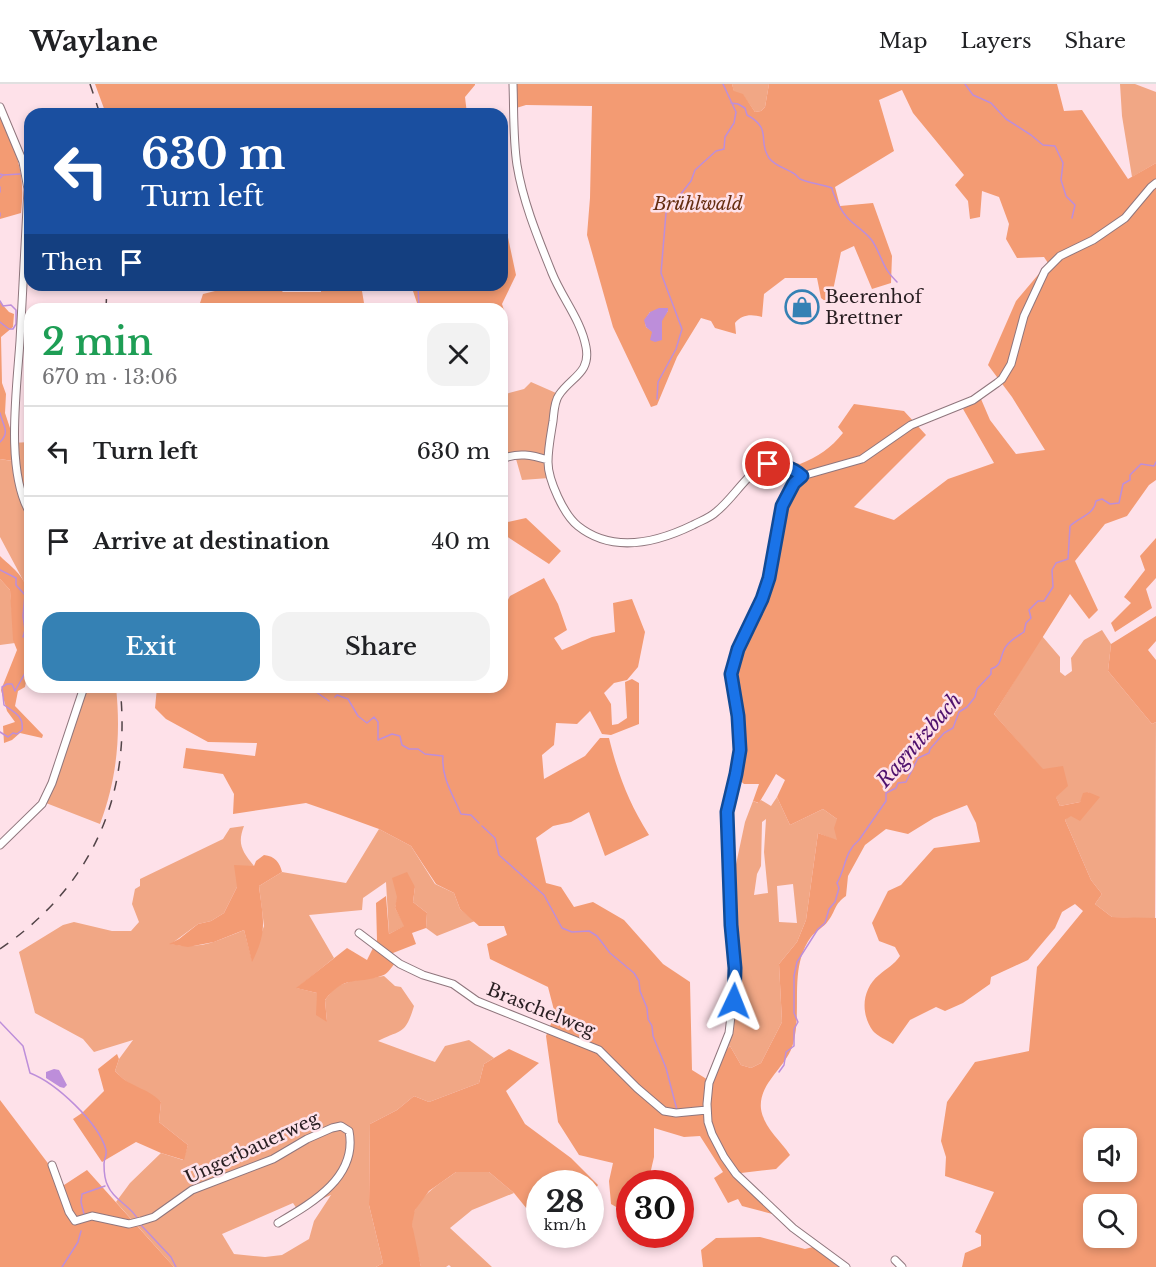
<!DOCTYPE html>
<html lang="en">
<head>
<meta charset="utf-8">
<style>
	:root { --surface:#fff; --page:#f2f2f2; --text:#202124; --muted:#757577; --line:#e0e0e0; --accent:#3581b4 }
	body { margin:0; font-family:"Libre Baskerville",serif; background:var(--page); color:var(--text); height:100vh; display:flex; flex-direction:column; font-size:22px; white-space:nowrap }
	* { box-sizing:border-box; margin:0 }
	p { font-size:20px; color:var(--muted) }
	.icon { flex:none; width:33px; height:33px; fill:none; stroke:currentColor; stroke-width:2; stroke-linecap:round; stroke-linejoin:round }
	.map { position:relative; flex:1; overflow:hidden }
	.drawer { position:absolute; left:24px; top:219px; width:484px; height:390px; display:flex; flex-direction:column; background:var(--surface); border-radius:18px; box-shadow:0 3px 9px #0003 }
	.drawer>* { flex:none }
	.top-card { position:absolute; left:24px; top:24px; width:484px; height:183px; border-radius:18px; box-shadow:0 3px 9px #0003; background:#1a4fa0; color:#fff; overflow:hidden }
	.controls { position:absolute; left:1083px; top:1044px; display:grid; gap:12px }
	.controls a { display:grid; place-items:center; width:54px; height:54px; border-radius:12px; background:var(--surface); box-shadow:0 3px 9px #0003; font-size:30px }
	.speed { position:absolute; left:526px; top:1086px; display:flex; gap:12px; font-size:30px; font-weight:700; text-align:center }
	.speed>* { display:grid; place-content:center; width:78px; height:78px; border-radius:50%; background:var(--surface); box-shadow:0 3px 9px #0003; line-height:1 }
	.speed small { font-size:15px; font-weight:400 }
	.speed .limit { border:9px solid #d22; background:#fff; color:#111 }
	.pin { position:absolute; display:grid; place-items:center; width:51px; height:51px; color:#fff; margin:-26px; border:3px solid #fff; border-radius:50%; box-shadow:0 2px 6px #0007 }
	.me { position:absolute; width:66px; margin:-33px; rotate:2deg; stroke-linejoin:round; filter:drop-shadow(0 0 4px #0008) }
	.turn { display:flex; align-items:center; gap:21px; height:126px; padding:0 18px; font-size:27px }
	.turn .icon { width:78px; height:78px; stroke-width:2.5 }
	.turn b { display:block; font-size:42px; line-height:51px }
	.then { display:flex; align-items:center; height:57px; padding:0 18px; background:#0003; gap:12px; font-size:22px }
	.round { display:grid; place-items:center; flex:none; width:63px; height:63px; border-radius:18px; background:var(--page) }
	.overview { display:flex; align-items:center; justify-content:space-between; height:102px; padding:0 18px }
	h1 { font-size:36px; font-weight:600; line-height:45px; color:#1e9e55 }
	.action { display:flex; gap:12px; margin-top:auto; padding:12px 18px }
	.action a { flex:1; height:69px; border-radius:18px; background:var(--accent); color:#fff; font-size:24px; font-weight:600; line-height:69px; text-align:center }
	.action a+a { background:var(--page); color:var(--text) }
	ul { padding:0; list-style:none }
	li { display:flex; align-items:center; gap:18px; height:90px; padding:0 18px; border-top:2px solid var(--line) }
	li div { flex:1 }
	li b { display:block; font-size:22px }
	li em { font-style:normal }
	header { display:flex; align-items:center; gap:36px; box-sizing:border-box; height:84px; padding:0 30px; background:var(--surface); border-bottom:2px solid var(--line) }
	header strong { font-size:28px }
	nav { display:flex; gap:33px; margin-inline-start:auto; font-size:21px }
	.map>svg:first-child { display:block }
	.green { fill:#f1a785; fill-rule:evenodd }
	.forest { fill:#f39b73; fill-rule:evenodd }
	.water { fill:#bd8eda }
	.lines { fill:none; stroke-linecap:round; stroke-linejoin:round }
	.stream { stroke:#bd8eda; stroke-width:1.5 }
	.minor-casing { stroke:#8f767d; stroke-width:9 }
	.minor { stroke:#fff; stroke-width:7 }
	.rail { stroke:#524448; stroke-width:1.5; stroke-dasharray:10 10; stroke-linecap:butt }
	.route-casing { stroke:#114b97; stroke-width:15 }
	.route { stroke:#1a73e8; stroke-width:10 }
	.labels { text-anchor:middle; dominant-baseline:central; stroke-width:5; stroke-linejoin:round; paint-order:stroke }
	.park-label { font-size:18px; font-style:italic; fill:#652e11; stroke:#fee1e9 }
	.poi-label { font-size:18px; fill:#281e21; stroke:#fee1e9; text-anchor:start }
	.street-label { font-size:18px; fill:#281e21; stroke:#fee1e9 }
	.water-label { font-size:20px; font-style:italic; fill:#50116d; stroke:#fee1e9 }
</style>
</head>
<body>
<header>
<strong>Waylane</strong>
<nav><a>Map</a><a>Layers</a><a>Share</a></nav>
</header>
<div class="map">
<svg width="1156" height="1183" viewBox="0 0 1156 1183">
	<rect width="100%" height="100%" fill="#fee1e9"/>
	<!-- green -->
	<path class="green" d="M732,0H769L765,23L761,27L755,28L743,11L734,8Z
		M1120,0H1135L1156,8V79L1132,93L1122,32Z
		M531,298L556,309L554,315L549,394L522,396L514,368L503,372L502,311L524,305Z
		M30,358V518L23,496L0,453V375L12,377V359Z
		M0,495L10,506L15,559L0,561Z
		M1102,546L1111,560L1108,587L1152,640L1156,638L1155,835L1112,833L1095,820L1102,810L1091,796L1065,736L1092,711L1088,708L1080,718L1060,722L1043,686L994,630L1042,552L1060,573V588L1065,592L1072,587L1071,574L1084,556Z
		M86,603H116C121,651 117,695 100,740L46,719L61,682Z
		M777,713L790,741L823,725L837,735V757L818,749L806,836L797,858L779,880L782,938L761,979L751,984L741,981L730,962L723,969L733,923L732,787L735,785L745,738L753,717L758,719L761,716L771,722ZM766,735L764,768L768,809L754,811L757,790L761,782L762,738ZM793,800L797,839L779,838L777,802Z
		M244,742C237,760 242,767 254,782L237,803L224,829L211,837L198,840L171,860C200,866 217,857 244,846L252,876L264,842L259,802L282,788L346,799L379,745L411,762L435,800L454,809L460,825L475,837L437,852L426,844L427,829L413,818L415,803L393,795L398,813L395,824L405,842L389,850L386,798L363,814L362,826L309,831L334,874L297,904L317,909L327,938L325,916L335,903L351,897L384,892L395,902L401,903L414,922C405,952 401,945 378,957L435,978L445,962L469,956L494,974L484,980L479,999L429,1018L414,1012L397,1026L370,1040L369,1121L383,1179L376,1183H174L116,1118L130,1099L161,1069L183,1076L188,1061L159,1038L161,1018C145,1008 127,1001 115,987L119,975L133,956L94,968L83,955L35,929L19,868L63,841L74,838L112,847H131L139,838L132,820L135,805L140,802V795L223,755L230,744ZM331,1111L314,1137L309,1155L282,1171L265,1173L234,1170L222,1150L293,1119L297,1125Z
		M456,1088H489L514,1109L472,1126L450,1144L492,1183H451L449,1181L446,1183H421C418,1170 413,1155 412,1141C411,1116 438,1101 456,1088Z"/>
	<!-- forest -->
	<path class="forest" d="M95,0H475V1L465,13L467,30H106Z
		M513,0H732L734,7L743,10L755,28L761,27L765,23L769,0H1057L1064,27L1082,26L1128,95L1156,79V396L1149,401L1127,432L1105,440L1075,477L1098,526L1089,535L1070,510L994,630L1043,685L1063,682L1068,702L1056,713L1060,722L1080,718L1083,709L1088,708L1100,713L1080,737L1071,732L1065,736L1091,796L1102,810L1095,820L1112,833L1156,834V1183H962L965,1169L981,1162V1151L975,1148L994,1108L945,1092L946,1073L941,1057L947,1018L975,978L1029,967L1037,883L1083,827L1075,820L1062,828L1055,844L1028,876L991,893L990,900L963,919L945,927L936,923L910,936L893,960C887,956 877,952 873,947C860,929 862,905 879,891C887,884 894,881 900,872L895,863L879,857L872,839L888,807L901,801L934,764L980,758L976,739L967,721L934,734L908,750L886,745L865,761L848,792L846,812C834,820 836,827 828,837C824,843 816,847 811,853C788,885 803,925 793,960C787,983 758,999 761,1025C764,1044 780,1056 790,1071L776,1085L741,1089L737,1093L743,1102L776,1131L742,1122L738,1115L728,1119L714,1094L723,1088L700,1052L684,1053L654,1044V1073L648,1099L630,1100V1131L611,1120L609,1097L613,1079L579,1071L558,1038L546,952L555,930L548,903L490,875L487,860L507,851L504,842H479L460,825L454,809L436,800L411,762L379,745L335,729L306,719L233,730L234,710L223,690L183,684L186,664L255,672L257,659L208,658L166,635L155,624L157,603H502L503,525L510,512L544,494L558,520L567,546L554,554L562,566L592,553L615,548L613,519L632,515L645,548L638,583L627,596L614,599L604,609L611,620L612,641L618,640L627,634L625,598L632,595L639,599V640L611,651L602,650L590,627L577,640L556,639L554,661L542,671L544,695L585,672L600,654H609C618,691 629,719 649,751L605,772L589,728L571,738L553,742L536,754L546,799L561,803L574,823L593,818L624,836L663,880L690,898L692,986L713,999L723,969L730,962L741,981L751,984L761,979L782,938L779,880L797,858L806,836L818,749L837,756L834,744L837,735L823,725L790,741L777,713L785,696L776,690L759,719L753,717L759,700H744L737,694L739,626L728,581L744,544L752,542L765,516L773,489L783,429L792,407L804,392L805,388L777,383L767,385L764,377L777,374L800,380C818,373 831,364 843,349L838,343L854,320L904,327L926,351L854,423L894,436L948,395L994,379L963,325L981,315L990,336L1016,370L1045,366L1012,313L988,281L1016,217L1048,179L1044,173L1017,174L1006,155L1009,140L999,113L982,107L980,133L970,135L968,117L955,101L964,91L913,29L902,6L879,16L894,67L835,103L840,122L873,119L892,172L891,199L872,205L854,162L841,168L830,221L821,214L817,194H785L764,210L762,233C752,230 742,230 735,239L736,250L715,244L711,237L701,234L677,273L657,321L651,323L613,243L587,151L590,114L592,22L526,21L513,25ZM668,227L652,247L646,243L645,236L650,228ZM1094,1054H1126V1088H1094ZM1094,1120H1126V1154H1094Z
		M0,32C16,70 26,86 21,129L0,135Z
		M503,130L516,191L502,220L508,238L503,243L502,225H419L411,201H502Z
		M239,201H275L283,208H321V201H361L365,225H290L281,221L267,225H198L203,210Z
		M0,218L9,228L14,230L13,243L1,253L2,299L6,310L5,329L12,350L13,377L0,375Z
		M526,434L561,467L549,480L503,450V439Z
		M1156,454V494L1146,505L1152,524L1115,548L1111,539L1131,519L1124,513L1145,486L1140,472Z
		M0,472C7,479 18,487 23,496C37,519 30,578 25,603L18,607L15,622L43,651L42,654L20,649L12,656L4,659L3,642L15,638L7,627L1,606L17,566L13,556L10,506L0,495Z
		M1156,532V557L1148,566L1156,576V638L1152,640L1108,587L1111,560Z
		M264,771C275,772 280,779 282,788L259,802C263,835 268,847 252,878L244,846L214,858L188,863L169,860L179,855L198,840L211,837L224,829L237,803L234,781L254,782L256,777Z
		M407,788L415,803L413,818L427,829L426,844L412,849L416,860L393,869L395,879C391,884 387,891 381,892C356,901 345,890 325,916L327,938L316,931L317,909L296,904L347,864L367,876L377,856L376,819L386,812L389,850L404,842L395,824L397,813L392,794Z
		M509,965L539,979L506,1007L525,1040L571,1074L598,1101L591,1111V1100H540V1123L527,1125L514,1109L489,1088H456L429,1107L415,1126L412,1140L421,1183H376L383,1179L369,1121L370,1040L397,1026L414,1012L429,1018L479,999L484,980Z
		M117,970L119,975L115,987C130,1004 147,1003 161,1018L159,1038L188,1061L184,1076L161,1069L136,1058L102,1078L73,1035L82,1029L104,1007L98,985Z
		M0,1016L50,1082L61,1103L87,1086L174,1183H0Z
		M760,1153L805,1165L813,1163L841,1183H703L701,1166L716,1154Z"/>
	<!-- water -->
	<path class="water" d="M659,224H668V227L662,237V256L655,258L650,256L652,248L646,243L644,236L650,228Z
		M54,985L59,986L67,1001L64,1004L60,1003L46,994V988Z"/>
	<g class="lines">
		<!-- stream -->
		<path class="stream" d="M965,0L973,11L991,19L1006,35L1031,51L1043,61L1055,62L1063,79L1061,96L1066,112L1075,121L1072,134
			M731,19L738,20L745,24L747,31C773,45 757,56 769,74C775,82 785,84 793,89C796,90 797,93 800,95C808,99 822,100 832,104C833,111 842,128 846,132C854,142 867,148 873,158C883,174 882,184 897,198
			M29,89H30
			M0,90L3,91L0,94
			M3,91L20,90
			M0,103V108
			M0,129V132
			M418,201L419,225
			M0,217L3,222L11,221L16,226V240L13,245H9L0,238
			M657,315L658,298L676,265L682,245L661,189L666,129L691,97L695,86L716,67L724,65L725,53L734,39L736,28L723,0
			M0,329C2,340 11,348 0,358
			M0,486L16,494V501L25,511L23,532L25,546L23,553
			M25,558L29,560L30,575
			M309,603L329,617
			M335,613L337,611L348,615L358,632L367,639L374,633L378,638V656L392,650L400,652L402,661L409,665H418L425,670L443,672C441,693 453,711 461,730L471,731L479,739
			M0,648L8,653L13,649L17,650L22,646C24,632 15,629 4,621L2,603L7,600H12L15,607L30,580
			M482,742L495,754L499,771L544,811L562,844L572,848L589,847L597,852L610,869L634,889L639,897L640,907L647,924L648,935L652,942L653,952L666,984L677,1026
			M0,938L23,962L30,989C56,999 99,1039 106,1066C107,1072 104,1074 104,1080C104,1086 105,1097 108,1102C114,1117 132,1122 138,1136
			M779,988L784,981L786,968L794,962V945L798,938L794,929V892L797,878L818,845L825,839L829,825L835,818L839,804L837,799C846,784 844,768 859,756L886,717V709L896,704L898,699L906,698L918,674L929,669L930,665L944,649L953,644L959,628L967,623L975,613L977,605L991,590V585C1004,581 999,570 1007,561C1012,555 1018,552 1024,548L1026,539L1031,534L1029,526L1038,517H1044L1053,503L1052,486L1056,479L1068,475L1070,442C1079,433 1094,431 1096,417L1102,415L1110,420L1119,419L1123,400L1130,396V391L1141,380L1154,382L1156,378
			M84,1130L81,1118L82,1110L105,1102
			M140,1140L171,1173L176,1183
			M62,1183L78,1158L81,1147"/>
		<defs>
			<path id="minor" d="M513,0C514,27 513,55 517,81C523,118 538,154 552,189C562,214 581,236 586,263C591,289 571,293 559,311C554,318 554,329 553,337C551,350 548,364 548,378C548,396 564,431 578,442C613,470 656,459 693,441C700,437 710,434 716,428C743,407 761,356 802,392
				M0,23L23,78L28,105C25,156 23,206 20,257C17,304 5,387 30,429
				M502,375C518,368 532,371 548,376
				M0,761L42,720L52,699L84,603
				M359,849L400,880L423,891L453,900L477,917L599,966L637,1004L664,1027L676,1029L707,1026
				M52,1081L69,1128L75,1137L92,1132L129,1140L141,1137L154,1133L192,1106L273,1075L307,1055L332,1044L341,1042L349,1047C358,1093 312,1119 278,1139
				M895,1176L902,1183
				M846,1183L793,1144L736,1090L724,1073L712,1050L708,1038L707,1020L709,999L729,949L734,906L727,728L737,690L740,666L738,632L731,594L734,578L765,508L769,494L782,422L794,399L802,392L862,375L911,341L973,316L997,299L1002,295L1011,280L1024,232L1045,187L1060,172L1093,156L1125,134L1151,103L1156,99"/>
		</defs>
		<!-- minor casing -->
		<use href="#minor" class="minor-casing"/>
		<!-- minor -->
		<use href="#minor" class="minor"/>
		<!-- rail -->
		<path class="rail" d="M90,0L100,30
			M106,225L107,201
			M0,865C91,803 132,713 120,603"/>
	</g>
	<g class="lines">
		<defs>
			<path id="route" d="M734,917L735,884L731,841L727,728L736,690L740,666L738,632L731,590L738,565L762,515L769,494L782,422L794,399L802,392C793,384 781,380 768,380"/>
		</defs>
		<!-- route casing -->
		<use href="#route" class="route-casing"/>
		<!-- route -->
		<use href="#route" class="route"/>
	</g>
	<!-- icons -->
	<defs>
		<symbol id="shop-ring" viewBox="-11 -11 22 22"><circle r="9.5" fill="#fee1e9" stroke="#3581b4" stroke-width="1.5"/><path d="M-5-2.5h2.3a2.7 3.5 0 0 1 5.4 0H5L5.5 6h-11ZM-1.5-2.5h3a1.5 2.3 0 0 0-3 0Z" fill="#3581b4"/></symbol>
	</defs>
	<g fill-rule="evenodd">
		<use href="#shop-ring" x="783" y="204" width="38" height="38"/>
	</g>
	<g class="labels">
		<!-- park labels -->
		<g class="park-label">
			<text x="698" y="120">Brühlwald</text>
		</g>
		<!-- poi labels -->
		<g class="poi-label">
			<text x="825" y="213">Beerenhof<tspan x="825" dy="21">Brettner</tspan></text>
		</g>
		<!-- street labels -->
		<g class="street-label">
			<text transform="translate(541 926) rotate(22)">Braschelweg</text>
			<text transform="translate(252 1064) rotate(-25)">Ungerbauerweg</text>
		</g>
		<!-- water labels -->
		<g class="water-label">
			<text transform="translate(919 656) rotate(-49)">Ragnitzbach</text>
		</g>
	</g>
</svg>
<div class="controls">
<a><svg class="icon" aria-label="sound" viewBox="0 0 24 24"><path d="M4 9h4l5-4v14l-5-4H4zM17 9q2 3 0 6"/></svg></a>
<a><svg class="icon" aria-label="search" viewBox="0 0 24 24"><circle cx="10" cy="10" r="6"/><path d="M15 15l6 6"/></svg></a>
</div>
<div class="speed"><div>28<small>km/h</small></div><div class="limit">30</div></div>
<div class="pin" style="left:768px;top:380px;background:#d93025"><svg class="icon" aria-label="arrive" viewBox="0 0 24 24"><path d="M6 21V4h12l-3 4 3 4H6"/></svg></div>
<svg class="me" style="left:734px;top:917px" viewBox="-20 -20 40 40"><path d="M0-17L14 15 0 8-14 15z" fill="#1a73e8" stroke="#fff" stroke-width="4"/></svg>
<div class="top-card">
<div class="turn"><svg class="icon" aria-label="left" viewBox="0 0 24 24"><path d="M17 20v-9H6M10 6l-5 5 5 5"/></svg><div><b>630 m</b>Turn left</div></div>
<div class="then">Then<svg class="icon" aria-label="arrive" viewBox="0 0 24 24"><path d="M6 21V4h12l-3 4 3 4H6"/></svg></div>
</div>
<section class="drawer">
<div class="overview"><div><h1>2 min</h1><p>670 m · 13:06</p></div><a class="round"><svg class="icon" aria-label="close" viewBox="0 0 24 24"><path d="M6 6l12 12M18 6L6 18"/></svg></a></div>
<ul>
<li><svg class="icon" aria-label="left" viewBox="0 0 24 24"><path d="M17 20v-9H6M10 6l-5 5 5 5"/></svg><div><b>Turn left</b></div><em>630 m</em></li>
<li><svg class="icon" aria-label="arrive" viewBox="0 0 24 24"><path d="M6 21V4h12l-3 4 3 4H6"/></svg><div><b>Arrive at destination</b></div><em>40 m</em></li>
</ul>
<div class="action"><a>Exit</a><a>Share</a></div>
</section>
</div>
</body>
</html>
